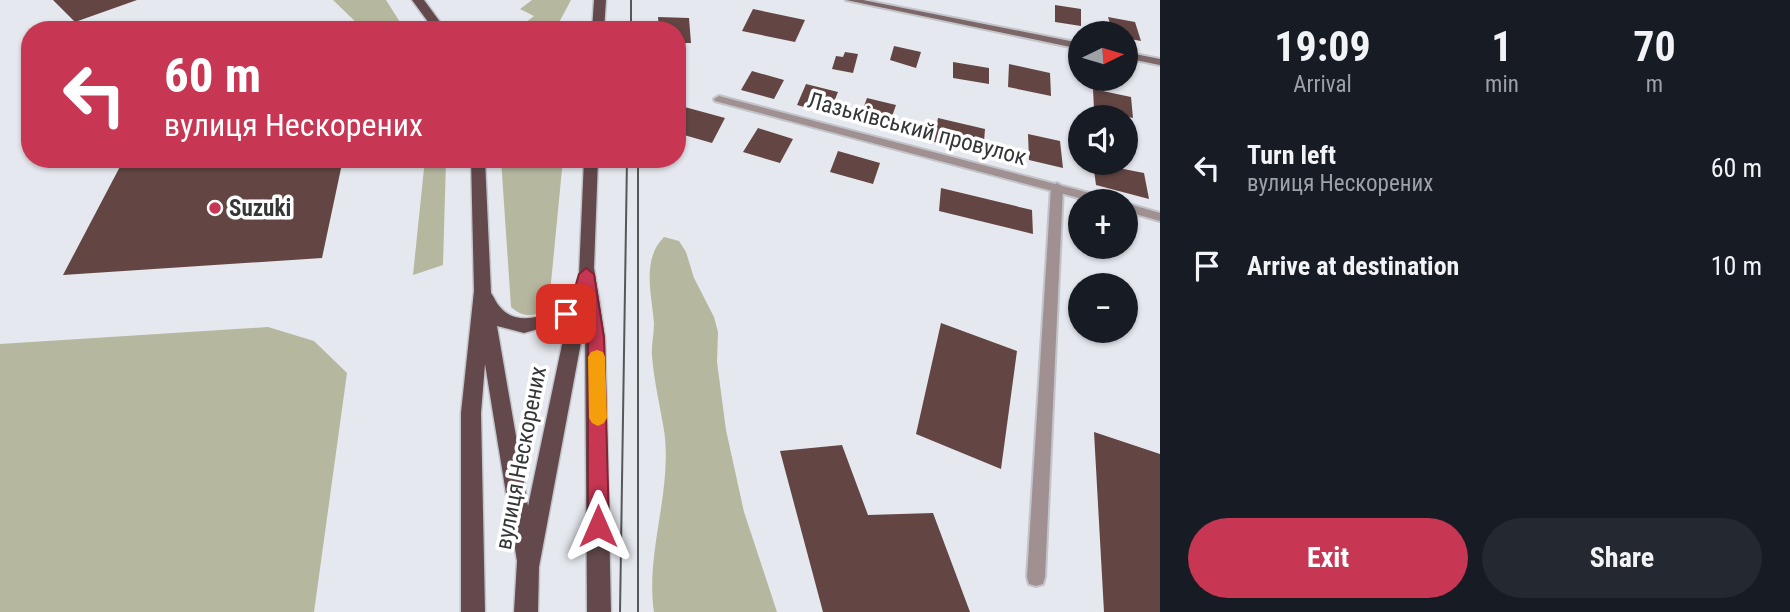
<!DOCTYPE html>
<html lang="en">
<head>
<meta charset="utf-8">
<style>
	:root { --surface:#171b24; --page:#242831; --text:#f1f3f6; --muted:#9ea1a6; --accent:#c73753 }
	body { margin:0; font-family:"Roboto Condensed",sans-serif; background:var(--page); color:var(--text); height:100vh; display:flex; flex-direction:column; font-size:26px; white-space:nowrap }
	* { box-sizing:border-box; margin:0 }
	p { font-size:23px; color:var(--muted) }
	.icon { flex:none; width:38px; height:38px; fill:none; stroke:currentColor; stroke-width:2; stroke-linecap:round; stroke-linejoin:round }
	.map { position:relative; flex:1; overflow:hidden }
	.drawer { display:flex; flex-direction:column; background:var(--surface); width:630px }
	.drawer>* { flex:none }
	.banner { position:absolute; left:21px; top:21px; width:665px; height:147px; border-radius:28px; box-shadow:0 2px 5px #0004; background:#c73753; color:#fff; overflow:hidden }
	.needle { width:46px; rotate:85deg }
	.buttons { position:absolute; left:1068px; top:21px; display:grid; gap:14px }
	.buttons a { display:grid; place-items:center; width:70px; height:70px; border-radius:50%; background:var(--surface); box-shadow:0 2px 5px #0004; font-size:35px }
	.pin { position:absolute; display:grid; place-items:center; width:60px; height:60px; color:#fff; margin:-30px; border-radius:14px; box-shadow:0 4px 10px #0006 }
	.me { position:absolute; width:77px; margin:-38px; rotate:0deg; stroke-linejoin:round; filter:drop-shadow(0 0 5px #0008) }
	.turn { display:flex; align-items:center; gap:24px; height:147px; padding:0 28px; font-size:32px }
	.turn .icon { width:91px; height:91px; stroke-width:2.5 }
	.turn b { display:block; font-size:49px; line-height:60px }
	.eta { display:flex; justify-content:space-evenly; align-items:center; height:119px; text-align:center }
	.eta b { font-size:42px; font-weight:700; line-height:49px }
	.action { display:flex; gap:14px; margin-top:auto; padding:14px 28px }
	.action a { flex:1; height:80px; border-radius:42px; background:var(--accent); color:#fff; font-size:28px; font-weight:700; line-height:80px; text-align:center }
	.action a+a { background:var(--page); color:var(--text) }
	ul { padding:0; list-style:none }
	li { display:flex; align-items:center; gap:21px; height:98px; padding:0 28px }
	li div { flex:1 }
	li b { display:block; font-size:26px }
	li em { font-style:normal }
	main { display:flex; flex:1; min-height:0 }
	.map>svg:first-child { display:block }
	.green { fill:#b5b79f }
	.building { fill:#634643 }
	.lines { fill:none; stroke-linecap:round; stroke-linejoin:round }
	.service-casing { stroke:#c2c4ca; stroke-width:4 }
	.minor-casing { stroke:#c2c4ca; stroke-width:4 }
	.secondary-casing { stroke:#c2c4ca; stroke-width:4 }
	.primary-casing { stroke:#c2c4ca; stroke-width:3 }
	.service { fill:#a09091; fill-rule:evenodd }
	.minor { fill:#a09091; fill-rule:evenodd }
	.secondary { fill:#7c6667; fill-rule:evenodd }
	.primary { fill:#63494b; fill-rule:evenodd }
	.tram { stroke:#555759; stroke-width:2 }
	.route { fill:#c73753; stroke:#812436; stroke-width:2 }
	.slow { fill:#f59e0b }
	.poi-dot { fill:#c73753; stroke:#fff; stroke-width:2.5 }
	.labels { text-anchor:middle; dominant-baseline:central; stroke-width:7; stroke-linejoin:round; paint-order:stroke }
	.street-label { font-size:23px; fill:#343638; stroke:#fff }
	.poi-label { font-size:23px; font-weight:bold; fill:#343638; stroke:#fff; text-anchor:start }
</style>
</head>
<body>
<main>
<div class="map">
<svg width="1160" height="612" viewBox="0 0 1160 612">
	<rect width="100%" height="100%" fill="#e5e8ee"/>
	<!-- green -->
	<path class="green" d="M333,0H386L405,30H364Z
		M532,0H571L555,30H516L534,16L520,9Z
		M425,159L446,161L443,265L413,275Z
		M501,159H563L549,303C539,318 524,319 511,307Z
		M664,237L679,241L686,252L694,278L714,317L718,332L717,362L726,430L744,512L777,612H654C645,552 673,491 664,430C660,406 654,381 652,356C651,346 654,335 654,324C652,295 641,260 664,237Z
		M268,327L314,341L347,373L314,612H0V344Z"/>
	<!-- building -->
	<path class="building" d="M53,0H137L75,22Z
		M1055,5L1081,9V26L1055,22Z
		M753,9L805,20L795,42L742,31Z
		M658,17L689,18L691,43H677V30H659Z
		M1108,17L1135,22L1141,41L1125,38V33H1113Z
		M894,46L921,52L916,68L890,60Z
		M845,52L858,54L853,73L832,69L836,56L843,57Z
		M953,62L989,68V84L953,78Z
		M1009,64L1050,73L1051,96L1008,87Z
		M752,71L784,80L774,99L741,90Z
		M806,84L838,92L829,114L797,105Z
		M1093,89L1131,97L1133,118L1094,109Z
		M867,98L896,105L889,125L860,117Z
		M681,106L725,118L712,143L677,133V112Z
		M938,118L985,129L983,154L934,142Z
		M758,128L793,139L780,163L743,152Z
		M1028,134L1060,141L1063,168L1029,160Z
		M838,151L880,163L873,184L830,172Z
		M124,159H343L322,258L63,275Z
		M1093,163L1144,173L1149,199L1096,185Z
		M941,188L1032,210L1033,234L939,211Z
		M941,323L1017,351L1001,469L916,434Z
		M1094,432L1160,454V612H1104Z
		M842,445L868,515L933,513L970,612H823L780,451Z"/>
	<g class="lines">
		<defs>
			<path id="service" d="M1057,183L1063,187L1045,577L1043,584L1036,586L1029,584L1027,577L1051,187Z"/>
			<path id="minor" d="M719,96L1105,197L1111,201H1090L715,101L714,99Z
				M1125,203L1160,213V221L1125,211Z"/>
			<path id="secondary" d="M846,0H863L1080,43V49Z
				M1125,52L1160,59V65L1125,58Z"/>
			<path id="primary" d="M412,0H424L446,30H434Z
				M594,0H606L604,30H592Z
				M471,159H485L491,293C494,297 496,303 500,307C518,329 552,314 571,302L579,275L584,159H598L594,268L605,338L611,612H587L585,321L539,567L538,612H514L517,561L485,364L481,413L485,612H461V413L474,291ZM567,321L528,506L497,326L524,333Z"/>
		</defs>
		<!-- service casing -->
		<use href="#service" class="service-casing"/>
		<!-- minor casing -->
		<use href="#minor" class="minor-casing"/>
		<!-- secondary casing -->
		<use href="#secondary" class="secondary-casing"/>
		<!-- primary casing -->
		<use href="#primary" class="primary-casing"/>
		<!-- service -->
		<use href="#service" class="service"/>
		<!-- minor -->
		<use href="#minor" class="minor"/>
		<!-- secondary -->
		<use href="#secondary" class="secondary"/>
		<!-- primary -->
		<use href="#primary" class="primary"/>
		<!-- tram -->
		<path class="tram" d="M631,0V30
			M638,159V612
			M620,612L627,159"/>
	</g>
	<!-- route -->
	<path class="route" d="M586,268L594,274L604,338L609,526L606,533L598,536L591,533L588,526V338L584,309L566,321L558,314L571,302L579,274Z"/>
	<!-- slow -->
	<path class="slow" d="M597,350L603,352L605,357L607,418L604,423L598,426L592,423L589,418L588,357L591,352Z"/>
	<!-- markers -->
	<circle class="poi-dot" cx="215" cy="208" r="7"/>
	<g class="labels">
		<!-- street labels -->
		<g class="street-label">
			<text transform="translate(917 129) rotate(15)">Лазьківський провулок</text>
			<text transform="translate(521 458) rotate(-79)">вулиця Нескорених</text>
		</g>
		<!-- poi labels -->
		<g class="poi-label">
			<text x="229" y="208">Suzuki</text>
		</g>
	</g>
</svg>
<div class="buttons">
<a><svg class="needle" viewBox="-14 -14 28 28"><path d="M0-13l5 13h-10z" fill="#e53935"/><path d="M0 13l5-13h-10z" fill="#9ea1a6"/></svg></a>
<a><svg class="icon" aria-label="sound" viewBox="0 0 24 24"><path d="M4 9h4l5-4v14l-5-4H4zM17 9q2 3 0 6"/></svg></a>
<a>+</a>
<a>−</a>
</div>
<div class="pin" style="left:566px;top:314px;background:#d93025"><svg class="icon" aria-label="arrive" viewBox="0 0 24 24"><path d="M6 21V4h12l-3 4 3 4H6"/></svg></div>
<svg class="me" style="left:598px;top:526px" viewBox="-20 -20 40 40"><path d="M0-17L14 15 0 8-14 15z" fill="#c73753" stroke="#fff" stroke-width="4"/></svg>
<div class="banner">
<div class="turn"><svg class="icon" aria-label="left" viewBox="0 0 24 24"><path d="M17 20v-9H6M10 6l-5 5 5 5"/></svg><div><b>60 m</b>вулиця Нескорених</div></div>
</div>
</div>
<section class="drawer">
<div class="eta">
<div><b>19:09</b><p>Arrival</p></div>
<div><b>1</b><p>min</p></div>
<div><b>70</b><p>m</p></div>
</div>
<ul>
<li><svg class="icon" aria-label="left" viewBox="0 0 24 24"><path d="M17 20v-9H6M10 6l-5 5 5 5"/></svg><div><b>Turn left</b><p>вулиця Нескорених</p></div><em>60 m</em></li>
<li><svg class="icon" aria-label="arrive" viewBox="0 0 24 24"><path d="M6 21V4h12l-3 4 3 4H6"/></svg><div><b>Arrive at destination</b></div><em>10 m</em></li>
</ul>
<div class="action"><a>Exit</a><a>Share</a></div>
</section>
</main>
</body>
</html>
